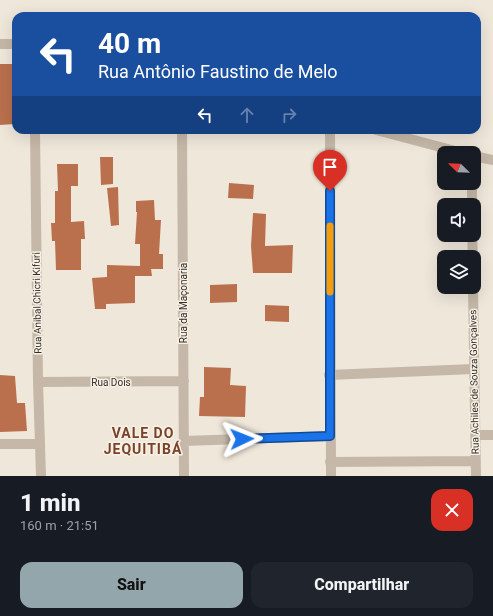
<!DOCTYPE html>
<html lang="pt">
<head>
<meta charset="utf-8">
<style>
	:root { --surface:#171b24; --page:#20242c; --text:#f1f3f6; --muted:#9ea1a6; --accent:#93a6ab }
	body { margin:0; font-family:Roboto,sans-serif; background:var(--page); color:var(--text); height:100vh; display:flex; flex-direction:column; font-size:15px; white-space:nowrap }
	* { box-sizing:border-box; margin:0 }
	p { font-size:13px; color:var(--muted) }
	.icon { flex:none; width:22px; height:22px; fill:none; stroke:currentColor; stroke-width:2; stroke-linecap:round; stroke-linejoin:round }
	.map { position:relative; height:476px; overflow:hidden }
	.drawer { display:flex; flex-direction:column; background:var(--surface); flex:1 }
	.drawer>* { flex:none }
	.banner { position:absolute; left:12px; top:12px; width:469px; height:122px; border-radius:12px; box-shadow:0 4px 16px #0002; background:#1a4fa0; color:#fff; overflow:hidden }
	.needle { width:26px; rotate:293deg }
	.buttons { position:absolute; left:437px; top:146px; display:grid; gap:8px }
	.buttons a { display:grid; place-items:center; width:44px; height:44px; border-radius:8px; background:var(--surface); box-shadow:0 4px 16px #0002; font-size:20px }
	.pin { position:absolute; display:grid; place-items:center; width:34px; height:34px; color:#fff; margin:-41px -17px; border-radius:50% 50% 50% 0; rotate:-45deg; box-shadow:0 0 4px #0007 }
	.pin .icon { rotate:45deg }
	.me { position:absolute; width:44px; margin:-22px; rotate:88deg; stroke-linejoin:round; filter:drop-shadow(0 0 3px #0008) }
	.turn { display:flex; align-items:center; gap:14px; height:84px; padding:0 20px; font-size:18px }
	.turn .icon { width:52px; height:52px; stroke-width:2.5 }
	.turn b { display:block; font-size:28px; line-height:34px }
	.lanes { display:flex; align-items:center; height:38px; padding:0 20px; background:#0003; justify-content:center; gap:20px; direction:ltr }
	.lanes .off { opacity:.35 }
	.round { display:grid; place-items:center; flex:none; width:42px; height:42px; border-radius:12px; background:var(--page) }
	.headline { display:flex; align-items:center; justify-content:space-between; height:68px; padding:0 20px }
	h1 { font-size:24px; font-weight:800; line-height:30px }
	.button { display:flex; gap:8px; margin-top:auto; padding:8px 20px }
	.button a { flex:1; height:46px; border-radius:12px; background:var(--accent); color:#111; font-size:16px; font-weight:800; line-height:46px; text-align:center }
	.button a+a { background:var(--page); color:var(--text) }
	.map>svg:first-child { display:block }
	.building { fill:#ba704d }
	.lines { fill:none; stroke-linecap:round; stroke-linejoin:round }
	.minor { stroke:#c5b8a8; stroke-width:10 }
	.route-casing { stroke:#114b97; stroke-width:10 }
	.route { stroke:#1a73e8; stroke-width:7 }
	.slow { stroke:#f59e0b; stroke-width:7 }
	.labels { text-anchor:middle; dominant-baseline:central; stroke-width:3; stroke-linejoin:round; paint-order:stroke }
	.street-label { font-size:10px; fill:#332c27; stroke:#f7f1e6 }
	.district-label { font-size:14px; font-weight:bold; letter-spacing:1px; fill:#7a4228; stroke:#f7f1e6 }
</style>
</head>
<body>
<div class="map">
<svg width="493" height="476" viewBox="0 0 493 476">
	<rect width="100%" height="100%" fill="#efe7da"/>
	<!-- building -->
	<path class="building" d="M0,64H16V87H13L15,124L0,125Z
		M100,157H113V184L101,185Z
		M57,164H78V186H71V222L84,221L85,239H81V270H56L55,241H52L51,223H55V191H58Z
		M229,183L254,185L253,199L228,198Z
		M118,187L119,225L111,226L107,188Z
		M154,200L155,220H161L159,254H163V269H151L152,276H135V303L106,304V309H95L92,278L107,277V265L140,266V244H135L137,212H136V201Z
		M253,213L266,214L265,246L293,245L292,273H253L251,246Z
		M237,284V302L210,303V285Z
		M265,305L289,306V322L265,321Z
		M204,367L231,368L230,385L246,386L245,417L199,416L200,397H204Z
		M0,375L15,376L17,403H25L27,431L0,432Z"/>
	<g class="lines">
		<!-- minor -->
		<path class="minor" d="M0,44H16
			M35,130L38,382L41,476
			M182,130L184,476
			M330,130L331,476
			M376,130L463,153
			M474,156L493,160
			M472,183V205
			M472,235L473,257
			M473,287L476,476
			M329,375L474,369
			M38,382L184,381
			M476,435H493
			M184,441L330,436
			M0,444H39
			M330,462L475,461"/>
	</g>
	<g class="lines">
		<defs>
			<path id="route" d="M242,439L330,436V191"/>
		</defs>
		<!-- route casing -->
		<use href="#route" class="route-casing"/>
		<!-- route -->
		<use href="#route" class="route"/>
		<!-- slow -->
		<path class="slow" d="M330,292V226"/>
	</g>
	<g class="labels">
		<!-- street labels -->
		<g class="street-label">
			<text transform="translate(37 303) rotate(-91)">Rua Anibal Chicri Kifuri</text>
			<text transform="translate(183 303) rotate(-90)">Rua da Maçonaria</text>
			<text x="111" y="382">Rua Dois</text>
			<text transform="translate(474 382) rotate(-91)">Rua Achiles de Souza Gonçalves</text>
		</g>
		<!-- district labels -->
		<g class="district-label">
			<text x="143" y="433">VALE DO<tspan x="143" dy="16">JEQUITIBÁ</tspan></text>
		</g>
	</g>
</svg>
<div class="buttons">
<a><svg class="needle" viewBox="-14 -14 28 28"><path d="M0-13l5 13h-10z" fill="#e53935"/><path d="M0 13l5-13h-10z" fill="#9ea1a6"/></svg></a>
<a><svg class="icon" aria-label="sound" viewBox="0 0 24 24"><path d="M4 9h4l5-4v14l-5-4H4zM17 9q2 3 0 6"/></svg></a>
<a><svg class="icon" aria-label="layers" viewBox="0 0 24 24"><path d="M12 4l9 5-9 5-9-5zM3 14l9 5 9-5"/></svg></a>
</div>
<div class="pin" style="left:330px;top:191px;background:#d93025"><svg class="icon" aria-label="arrive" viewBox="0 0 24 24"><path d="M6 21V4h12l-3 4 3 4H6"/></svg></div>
<svg class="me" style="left:242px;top:439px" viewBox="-20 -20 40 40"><path d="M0-17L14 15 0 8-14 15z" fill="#1a73e8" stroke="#fff" stroke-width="4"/></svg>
<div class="banner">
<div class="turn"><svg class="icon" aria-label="left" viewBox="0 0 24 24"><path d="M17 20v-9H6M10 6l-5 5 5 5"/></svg><div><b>40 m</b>Rua Antônio Faustino de Melo</div></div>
<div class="lanes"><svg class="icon" aria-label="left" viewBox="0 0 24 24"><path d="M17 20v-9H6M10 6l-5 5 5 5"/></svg><svg class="icon off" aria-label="ahead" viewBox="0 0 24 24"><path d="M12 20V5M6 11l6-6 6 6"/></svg><svg class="icon off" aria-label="right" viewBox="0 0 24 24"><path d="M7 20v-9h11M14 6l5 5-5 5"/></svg></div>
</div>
</div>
<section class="drawer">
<div class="headline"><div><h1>1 min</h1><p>160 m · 21:51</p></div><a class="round" style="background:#d93025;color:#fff"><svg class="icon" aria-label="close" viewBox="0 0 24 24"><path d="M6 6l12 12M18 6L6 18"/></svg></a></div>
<div class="button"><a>Sair</a><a>Compartilhar</a></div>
</section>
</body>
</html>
